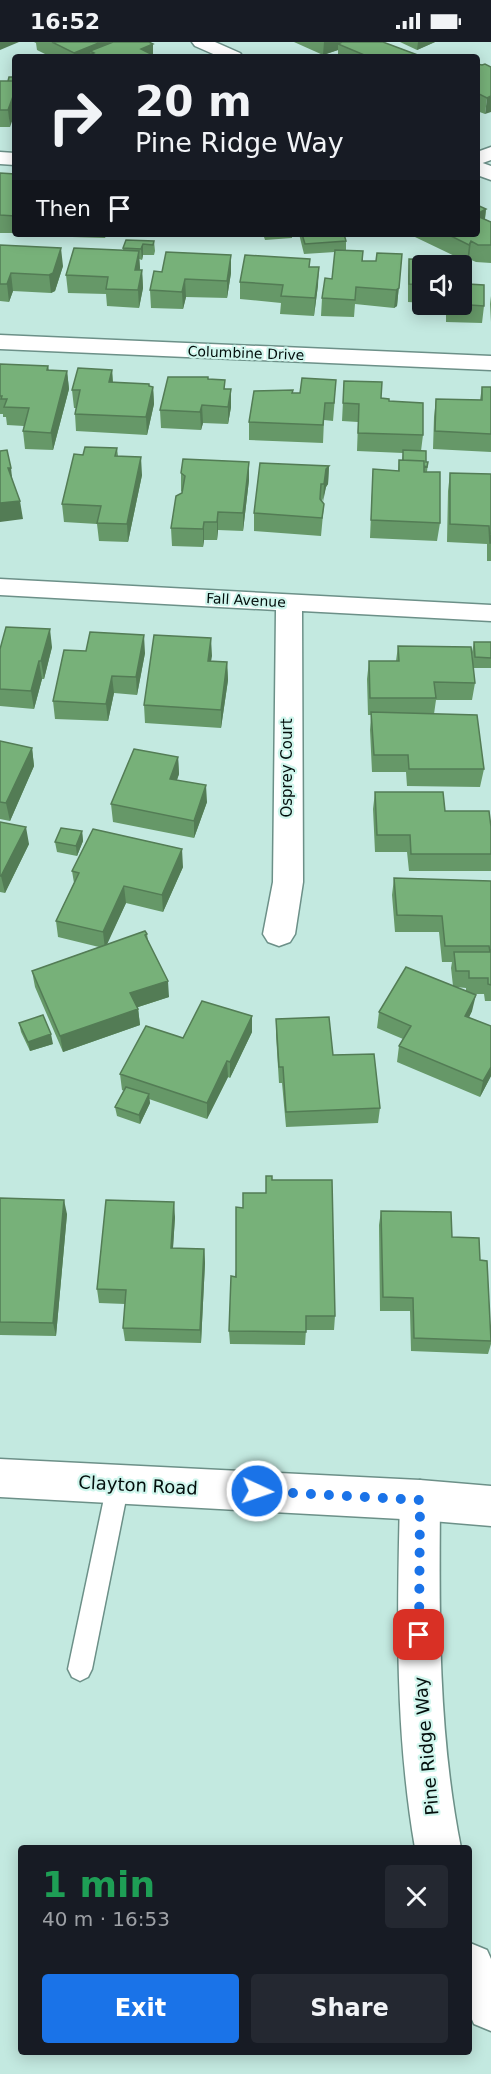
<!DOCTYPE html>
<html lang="en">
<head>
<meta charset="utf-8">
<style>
	:root { --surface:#171b24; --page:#242831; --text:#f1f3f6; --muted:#9ea1a6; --accent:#1a73e8 }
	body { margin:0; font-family:"DejaVu Sans",sans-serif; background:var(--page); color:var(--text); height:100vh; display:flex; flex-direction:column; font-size:22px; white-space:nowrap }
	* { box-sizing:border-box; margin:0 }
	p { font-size:20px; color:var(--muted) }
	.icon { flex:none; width:33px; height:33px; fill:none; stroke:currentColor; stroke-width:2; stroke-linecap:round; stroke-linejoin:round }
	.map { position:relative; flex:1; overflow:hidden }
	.drawer { position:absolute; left:18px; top:1803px; width:454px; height:210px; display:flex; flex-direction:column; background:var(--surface); border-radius:6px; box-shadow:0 3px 15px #0003 }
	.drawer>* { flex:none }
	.hud { position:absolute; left:12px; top:12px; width:468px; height:183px; border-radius:6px; box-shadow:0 3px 15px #0003; background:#171b24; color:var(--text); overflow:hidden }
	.fabs { position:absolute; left:412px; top:213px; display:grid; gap:12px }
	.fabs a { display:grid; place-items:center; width:60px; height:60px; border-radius:6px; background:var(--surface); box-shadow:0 3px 15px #0003; font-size:30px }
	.pin { position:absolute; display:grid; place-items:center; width:51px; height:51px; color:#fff; margin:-26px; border-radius:12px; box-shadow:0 3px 9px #0006 }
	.me { position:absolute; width:66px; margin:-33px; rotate:93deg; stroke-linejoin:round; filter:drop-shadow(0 0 4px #0008) }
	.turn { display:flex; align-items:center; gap:21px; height:126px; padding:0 24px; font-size:27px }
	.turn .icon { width:78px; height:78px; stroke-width:2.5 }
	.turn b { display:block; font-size:42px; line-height:51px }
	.then { display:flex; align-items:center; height:57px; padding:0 24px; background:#0003; gap:12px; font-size:22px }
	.round { display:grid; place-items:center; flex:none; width:63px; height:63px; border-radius:6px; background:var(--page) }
	.head { display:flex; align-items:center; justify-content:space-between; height:102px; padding:0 24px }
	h1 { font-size:36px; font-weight:600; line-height:45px; color:#1e9e55 }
	.primary-button { display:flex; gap:12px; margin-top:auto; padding:12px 24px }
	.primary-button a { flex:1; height:69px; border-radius:6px; background:var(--accent); color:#fff; font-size:24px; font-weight:600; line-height:69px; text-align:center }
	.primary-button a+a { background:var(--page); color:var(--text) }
	.status { display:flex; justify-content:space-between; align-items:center; height:42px; padding:0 30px; background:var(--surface); direction:ltr }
	.status svg { height:16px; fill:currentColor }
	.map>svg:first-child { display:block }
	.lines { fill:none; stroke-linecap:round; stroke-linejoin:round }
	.service-casing { stroke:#6c9088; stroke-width:3 }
	.minor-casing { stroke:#6c9088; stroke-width:3 }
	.tertiary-casing { stroke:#6c9088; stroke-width:3 }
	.service { fill:#fff; fill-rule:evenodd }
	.minor { fill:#fff; fill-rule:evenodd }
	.tertiary { fill:#fff; fill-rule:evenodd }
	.wall { fill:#669868; fill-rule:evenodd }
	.shaded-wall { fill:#537c55 }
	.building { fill:#77b179; stroke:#537c55; stroke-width:1.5 }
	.route { stroke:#1a73e8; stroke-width:10; stroke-dasharray:0 18 }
	.labels { text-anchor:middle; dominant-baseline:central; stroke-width:4.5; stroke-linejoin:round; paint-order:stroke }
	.far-street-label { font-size:14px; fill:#030e0c; stroke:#d0f6ed }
	.street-label { font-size:15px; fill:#030e0c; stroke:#d0f6ed }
	.near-street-label { font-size:18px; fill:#030e0c; stroke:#d0f6ed }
</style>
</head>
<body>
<div class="status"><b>16:52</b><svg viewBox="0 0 49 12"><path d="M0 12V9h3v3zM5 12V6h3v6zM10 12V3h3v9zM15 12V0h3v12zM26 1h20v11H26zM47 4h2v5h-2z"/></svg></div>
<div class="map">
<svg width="491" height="2032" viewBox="0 0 491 2032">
	<rect width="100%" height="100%" fill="#c3e9e0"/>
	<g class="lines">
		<defs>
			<path id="service" d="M118,1431L126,1434L129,1442L92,1627L88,1635L80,1639L72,1635L68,1627L107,1442L110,1434Z"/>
			<path id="minor" d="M491,105V118L477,123V110Z
				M0,110L15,111V123L0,122Z
				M0,293L491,314V328L0,307Z
				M0,537L491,563V579L302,569L303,840L295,892L290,900L279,904L268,900L263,892L273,840L276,568L0,553Z
				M420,1438L434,1444L440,1458C439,1575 438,1691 461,1806H415C395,1690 397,1575 400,1458L406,1444Z
				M470,1901L487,1908L491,1917V1989L474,1982L470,1973Z"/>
			<path id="tertiary" d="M192,0H215L240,11L243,15H220L195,4Z
				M477,119L491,124V138L477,133Z
				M0,1417L420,1438L491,1444V1484L420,1478L0,1455Z"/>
		</defs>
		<!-- service casing -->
		<use href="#service" class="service-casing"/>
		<!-- minor casing -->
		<use href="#minor" class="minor-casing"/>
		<!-- tertiary casing -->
		<use href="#tertiary" class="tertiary-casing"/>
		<!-- service -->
		<use href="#service" class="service"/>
		<!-- minor -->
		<use href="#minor" class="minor"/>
		<!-- tertiary -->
		<use href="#tertiary" class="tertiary"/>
	</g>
	<!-- wall -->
	<path class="wall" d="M34,0H149L153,13L157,15H51L37,8L36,1Z
		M294,0H383L423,15H338V8L323,13Z
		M400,0H435L417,8Z
		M477,22L482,23L491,25L485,72L477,69Z
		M0,39H8L10,85H0Z
		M0,131L15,132V191H0Z
		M486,167L485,177L491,180V221L476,220L469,217L468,219V242L484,264L482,281L446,280V263L436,262H462V224H423V261L408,260V234L409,217L465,219L415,195V192H477Z
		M72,192H107L105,196L72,195Z
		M132,192H178L133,195Z
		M263,192H292V196L265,198Z
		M299,192H344L346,199V208L363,209V219H376L402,212L397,264L394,266L355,262L354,275L321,274L322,256L332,237L335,210L304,212Z
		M154,199L155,209L154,213H143L142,218L139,217L140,228H142L143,246L139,266L107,264L106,252L68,251L66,233L123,208V206Z
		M0,203L63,224L55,249L51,251L13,249L9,260L0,259Z
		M231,213V231L227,256L186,255L183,267L151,266L150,248L162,230Z
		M310,225L318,243L314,274L280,272L281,261L240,257V240Z
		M491,254V280L490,262Z
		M0,322L48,324L49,328L67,329L69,347L53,408L25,407L23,389L24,384L7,383L6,375H3V372H0Z
		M112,328L113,340L153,345L154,362L147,393L76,389L75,372L76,366H74L72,348Z
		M208,337L226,347H231V365L228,382L203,381L201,388L161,386L160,368Z
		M344,339L389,359L423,393L421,409L426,420H428L427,430L440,481L437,499L370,496L373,427L398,429L399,418H402L403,411L357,409L358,380L342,379Z
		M482,345H491V410L433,407L434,375L436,357L480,358Z
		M293,351L335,355L333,379L324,378L323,401L249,398V380Z
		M117,406L118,414L142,433L128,500L99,499L97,482L64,480L62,462L83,413Z
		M249,420V438L243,489L218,488L217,498H204L203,505L172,504L171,486L182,450L181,449V431Z
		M329,424L328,442L326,445L322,460L324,462L321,494L254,489V471Z
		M450,431L491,432V519H487V502L447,500L448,449Z
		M211,596V619L227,620L228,638L221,686L145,681L144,663Z
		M474,600H491V626H473L472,610Z
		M398,604L475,641L472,658H436L434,672L484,727L480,745L407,744L406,730H372L370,688L371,673H368L367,637L369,619H396Z
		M52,605L44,637H42L34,667L0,664V607Z
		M86,609L145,611L137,653L114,651L108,679L55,677L53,659Z
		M0,699L32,706L34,724L10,779L0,777Z
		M178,715L179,732L177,738L207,760L194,796L113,780L111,762Z
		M375,750L491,785V829H409L407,810H375L373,767Z
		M0,780L29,802L5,851L0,850Z
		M82,789L83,799L77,814L57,810L55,800Z
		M183,825L163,870L126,861L106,903L147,892L148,898L169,955L138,965L140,983L63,1010L35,945L32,929L99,905L58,895L56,879L74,841L72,829Z
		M394,836L491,839V959H485L484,952H473L472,969L469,975L491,1034L480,1055L397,1020L399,1004L403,997L377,986L379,970L453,944L451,926L452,920H442L439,890H395L392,853ZM456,945L466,946V949Z
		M252,974V990L230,1036L228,1035L207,1077L149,1057L150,1061L140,1082L117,1074L115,1065L124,1049L122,1048L120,1032L183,996Z
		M276,977L333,1013L380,1066L378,1081L286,1085L282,1041H279L276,993Z
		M19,981L53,1002L30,1009L21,990Z
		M272,1138L335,1274L334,1288H306L305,1303L230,1302L229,1289L243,1166L266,1151Z
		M0,1156L67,1172L56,1294L0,1293Z
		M381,1169L452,1195L491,1286V1302L488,1312L411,1309L410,1269H380L379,1183Z
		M175,1175L173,1206L204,1207L205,1221L201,1301L125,1299L123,1286L125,1262L99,1261L97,1247Z"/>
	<!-- shaded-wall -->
	<path class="shaded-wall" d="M0,0H19L0,8Z
		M101,0H114L90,9L91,15H75L74,11Z
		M324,0H354L338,2V8L323,13Z
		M418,0H435L417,8Z
		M153,2V15L141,7Z
		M15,49V71L10,85L8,68Z
		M491,54V70L485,72L487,56Z
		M486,167L484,184L477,188V172Z
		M471,199L469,217L467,220L469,203Z
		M143,202V213L142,218L141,207Z
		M61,206L63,224L55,249L51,251L49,233Z
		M139,209L140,226L136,245L135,228Z
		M402,212L397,264L394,266L396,248Z
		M231,213V231L227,256V239Z
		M319,225L318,243L314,274L315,256Z
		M142,228L143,246L139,266L138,248Z
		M11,231L13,249L9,260L7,242Z
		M185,237L186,255L183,267L182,250Z
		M112,328L113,346L109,340Z
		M67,329L69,347L53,408L51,391Z
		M149,342L150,357L153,345L154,362L147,393L146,375Z
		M231,347V365L228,382V365Z
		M202,363L203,381L201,388L200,370Z
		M141,415L142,433L128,500L127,482Z
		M249,420V438L243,489V471Z
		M329,424L328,442L326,445L323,460L324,442L326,427Z
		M8,426H11L13,444Z
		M20,459L23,477L0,480V461Z
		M218,470V488L217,498V480Z
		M204,480V498L203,505V487Z
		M50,587L52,605L44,637L41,619Z
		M144,593L145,611L137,653L136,635Z
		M211,596L212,614L208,637V619Z
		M39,619L42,637L34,667L31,649Z
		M227,620L228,638L221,686V668Z
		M112,634L114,651L108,679L106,662Z
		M32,706L34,724L10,779L6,761Z
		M178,715L179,732L171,754L170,737Z
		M206,743L207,760L194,796V779Z
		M26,785L29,802L5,851L1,834Z
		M82,789L83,799L77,814L76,804Z
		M182,807L183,825L163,870L162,853Z
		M124,844L126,861L105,907L103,890Z
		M168,939L169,955L132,967L130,951Z
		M476,953L472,969L462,990L465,974Z
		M138,967L140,983L63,1010L60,994Z
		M252,974V990L230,1036V1020Z
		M51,992L53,1002L30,1009L28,1000Z
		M227,1019L228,1035L207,1077V1061Z
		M491,1025V1034L480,1055L483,1039Z
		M149,1052L150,1061L140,1082L139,1073Z
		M64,1158L67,1172L56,1294L53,1281Z
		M174,1160L175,1175L172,1220L171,1206Z
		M204,1207L205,1221L201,1301L200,1288Z"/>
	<!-- building -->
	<path class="building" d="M52,0H101L74,11Z
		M113,0H149L153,2L141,7L157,15H85L94,11L90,9Z
		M342,0H383L423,15H369L338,2Z
		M477,22L482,23L485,22L491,25V54L487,56L477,51Z
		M9,35H15V39H8Z
		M0,39H15V49L8,68H0Z
		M0,131L15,132V174L0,173Z
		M477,163L486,167L477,172Z
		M477,174L491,180V203H478L471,199L469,203L447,192H477Z
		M302,192H344L346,199L305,202Z
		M126,198L154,199L153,203L143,202L141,207L123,206Z
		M0,203L61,206L53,231L49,233L11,231L7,242H0Z
		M74,206L139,209L135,228H142L138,248L106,247L108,235L66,233Z
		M335,208L363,209L362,219H376L377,211L402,212L399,246L396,248L356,245L355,258L322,256L325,236L332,237Z
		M166,210L231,213L227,239L185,237L182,250L150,248L154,229L162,230Z
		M245,213L310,217L309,225H319L315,256L281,254L283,243L240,240Z
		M409,217L468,219V242L484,243V264L456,262H462V224H423V243L409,242Z
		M0,322L48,324L47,328L67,329L51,391L23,389L29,366L4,365L7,357H1L2,354H0Z
		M78,326L112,328L109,340L149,342V344L153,345L146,375L75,372L80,348H72Z
		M168,335H208V337L225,338L224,347H231L228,365L202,363L200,370L160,368Z
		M302,336L336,338L334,361H325L323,383L249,380L254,349L293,348L292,351H300Z
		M344,339L382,340L381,356L389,357V359L423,361V393L358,391L359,362L343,361Z
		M482,345H491V392L435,389L436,357L482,358Z
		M85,405L117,406L115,414L141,415L127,482L97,481L101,464L62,462L74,412L83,413Z
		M7,408L11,426H8L20,459L0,461V409Z
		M403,408L426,409V420H428L427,425L424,424V419L403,418Z
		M183,417L249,420L243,471L218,470L217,480H204L203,487L171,486L176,454L182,451L185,434L181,431Z
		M399,418L424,419V430H440V481L371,478L373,427L399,429Z
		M260,421L329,424L326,427L324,442H321L320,457L324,462L322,476L254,471Z
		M450,431L491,432V501H490L489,484L450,482Z
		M6,585L50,587L41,619H39L31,649L0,647V607Z
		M90,590L144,593L136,635L112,634L106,662L53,659L64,608L86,609Z
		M154,593L211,596L208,619L227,620L221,668L144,663Z
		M474,600H491V616L475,615Z
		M398,604L471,605L475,641L434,640L436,656H370L369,619H399Z
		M371,670L477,673L484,727H409L408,713H374Z
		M0,699L32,706L6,761L0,760Z
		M134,707L178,715L170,737L206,743L194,779L111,762Z
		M375,750H443L445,769H489L491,785V812H411L410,793H377Z
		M0,780L26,785L1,834H0Z
		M61,786L82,789L76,804L55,800Z
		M93,787L182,807L162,853L124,844L103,890L56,879L79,831L72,829Z
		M394,836L491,839V943L488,942V936H469V929H456L454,910H490L489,904H445L442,874L397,873Z
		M145,889L147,892L145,893L168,939L130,951L138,967L60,994L32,929Z
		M406,925L476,953L465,974L491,984V1025L483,1039L399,1004L411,984L379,970Z
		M202,959L252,974L230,1020L227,1019L207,1061L120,1032L146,984L183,996Z
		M43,973L51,992L28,1000L19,981Z
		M329,975L333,1013L374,1012L380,1066L286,1070L283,1025H279L276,977Z
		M126,1045L149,1052L139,1073L115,1065Z
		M266,1134H272V1138H332L335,1274H306V1290L229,1289L231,1234L236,1235V1165L243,1166V1151H266Z
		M0,1156L64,1158L53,1281L0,1280Z
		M106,1158L174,1160L171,1206L204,1207L200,1288L123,1286L126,1248L97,1247Z
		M381,1169L451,1170L452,1195L479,1196L480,1218L487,1219L491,1299L414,1296L413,1256L383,1255Z"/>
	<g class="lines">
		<!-- route -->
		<path class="route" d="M257,1449L420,1458L419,1593"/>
	</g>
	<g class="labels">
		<!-- far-street labels -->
		<g class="far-street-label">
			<text transform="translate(246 311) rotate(2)">Columbine Drive</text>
			<text transform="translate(246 558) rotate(3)">Fall Avenue</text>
		</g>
		<!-- street labels -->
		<g class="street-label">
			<text transform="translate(287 726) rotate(-90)">Osprey Court</text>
		</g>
		<!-- near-street labels -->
		<g class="near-street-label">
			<text transform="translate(138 1443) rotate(3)">Clayton Road</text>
			<text transform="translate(426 1704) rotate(-95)">Pine Ridge Way</text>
		</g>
	</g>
</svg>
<div class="fabs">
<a><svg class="icon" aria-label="sound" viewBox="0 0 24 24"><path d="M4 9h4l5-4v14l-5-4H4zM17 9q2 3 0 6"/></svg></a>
</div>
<div class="pin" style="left:419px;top:1593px;background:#d93025"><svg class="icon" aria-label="arrive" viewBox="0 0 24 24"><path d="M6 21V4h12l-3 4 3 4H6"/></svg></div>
<svg class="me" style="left:257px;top:1449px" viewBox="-20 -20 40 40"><circle r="17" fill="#1a73e8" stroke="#fff" stroke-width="3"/><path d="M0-11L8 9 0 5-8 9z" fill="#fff"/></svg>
<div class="hud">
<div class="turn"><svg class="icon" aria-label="right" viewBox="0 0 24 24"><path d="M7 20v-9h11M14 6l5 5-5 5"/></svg><div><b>20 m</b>Pine Ridge Way</div></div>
<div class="then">Then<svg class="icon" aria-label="arrive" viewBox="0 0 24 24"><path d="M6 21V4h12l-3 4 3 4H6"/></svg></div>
</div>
<section class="drawer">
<div class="head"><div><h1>1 min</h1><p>40 m · 16:53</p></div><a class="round"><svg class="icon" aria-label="close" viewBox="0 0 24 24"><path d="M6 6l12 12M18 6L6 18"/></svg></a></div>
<div class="primary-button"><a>Exit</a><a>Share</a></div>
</section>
</div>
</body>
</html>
